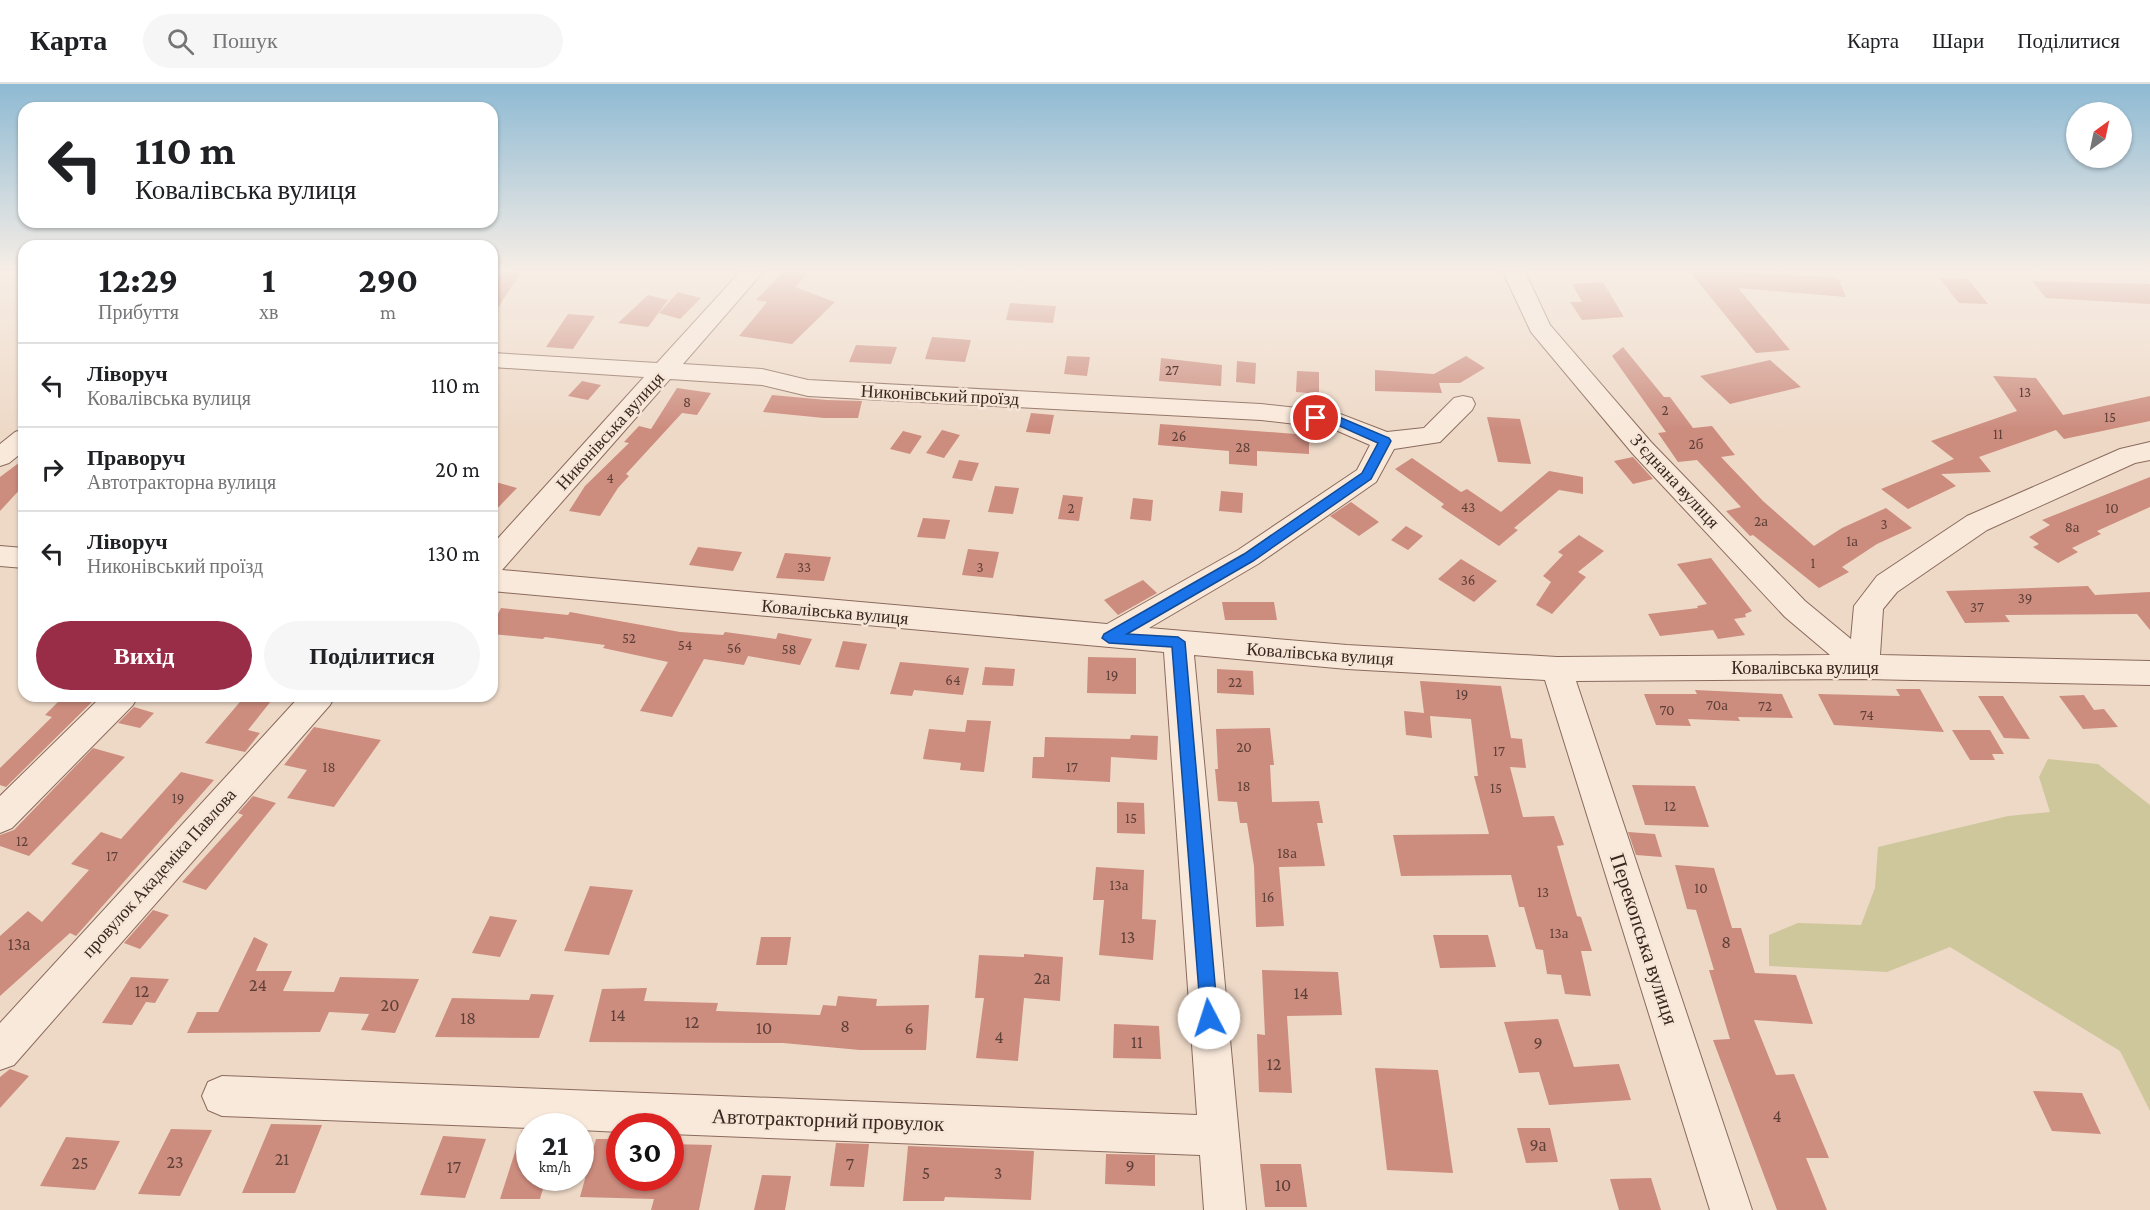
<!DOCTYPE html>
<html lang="uk">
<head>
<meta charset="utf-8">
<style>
	:root { --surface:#fff; --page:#f6f6f6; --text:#202124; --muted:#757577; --line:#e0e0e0; --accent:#992d47 }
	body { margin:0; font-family:"Crimson Pro",serif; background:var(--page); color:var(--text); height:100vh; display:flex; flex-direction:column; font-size:22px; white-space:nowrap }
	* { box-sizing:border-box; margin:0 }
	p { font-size:20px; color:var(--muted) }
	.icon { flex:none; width:33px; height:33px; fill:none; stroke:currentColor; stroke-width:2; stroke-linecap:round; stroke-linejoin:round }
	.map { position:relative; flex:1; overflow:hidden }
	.drawer { position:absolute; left:18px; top:156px; width:480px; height:462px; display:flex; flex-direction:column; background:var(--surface); border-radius:18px; box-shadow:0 2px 4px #0004 }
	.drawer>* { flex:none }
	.top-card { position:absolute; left:18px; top:18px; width:480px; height:126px; border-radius:18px; box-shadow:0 2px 4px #0004; background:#fff; color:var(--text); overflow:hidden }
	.needle { width:39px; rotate:33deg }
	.tools { position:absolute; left:2066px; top:18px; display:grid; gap:12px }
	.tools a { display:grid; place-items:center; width:66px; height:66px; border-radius:50%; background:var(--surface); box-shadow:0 2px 4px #0004; font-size:30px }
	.speed { position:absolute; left:516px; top:1029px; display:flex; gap:12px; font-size:30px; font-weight:700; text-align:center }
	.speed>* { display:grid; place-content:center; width:78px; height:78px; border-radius:50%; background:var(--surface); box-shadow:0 2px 4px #0004; line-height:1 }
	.speed small { font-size:15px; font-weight:400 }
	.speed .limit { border:9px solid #d22; background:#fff; color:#111 }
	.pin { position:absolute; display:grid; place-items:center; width:51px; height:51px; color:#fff; margin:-26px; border:3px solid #fff; border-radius:50%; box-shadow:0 2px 6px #0007 }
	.me { position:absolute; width:66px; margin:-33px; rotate:355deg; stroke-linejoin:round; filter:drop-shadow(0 0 4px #0008) }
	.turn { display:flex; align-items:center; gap:21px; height:126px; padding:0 18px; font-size:27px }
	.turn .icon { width:78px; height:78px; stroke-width:2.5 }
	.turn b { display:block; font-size:42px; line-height:51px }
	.eta { display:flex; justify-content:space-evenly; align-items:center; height:102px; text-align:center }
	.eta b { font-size:36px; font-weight:700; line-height:42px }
	.button { display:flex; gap:12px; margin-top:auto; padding:12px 18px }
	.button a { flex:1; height:69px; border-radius:36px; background:var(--accent); color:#fff; font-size:24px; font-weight:700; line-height:69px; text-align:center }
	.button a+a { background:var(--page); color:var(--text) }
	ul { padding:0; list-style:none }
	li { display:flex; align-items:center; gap:18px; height:84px; padding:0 18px; border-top:2px solid var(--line) }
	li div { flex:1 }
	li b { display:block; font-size:22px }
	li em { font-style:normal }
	header { display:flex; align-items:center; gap:36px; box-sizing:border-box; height:84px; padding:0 30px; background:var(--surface); border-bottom:2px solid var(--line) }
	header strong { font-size:28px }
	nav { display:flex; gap:33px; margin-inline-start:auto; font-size:21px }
	.search { width:420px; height:54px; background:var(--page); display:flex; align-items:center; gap:15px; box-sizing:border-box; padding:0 21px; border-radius:33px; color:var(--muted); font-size:22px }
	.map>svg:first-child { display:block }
	.green { fill:#cdc79b }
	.building { fill:#cc8c7e }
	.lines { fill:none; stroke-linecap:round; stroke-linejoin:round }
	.minor-casing { stroke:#8a6a5c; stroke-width:2 }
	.minor { fill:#f9e9db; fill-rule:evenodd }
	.route { fill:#1a73e8; stroke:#114b97; stroke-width:1.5 }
	.labels { text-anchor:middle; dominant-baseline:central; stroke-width:5; stroke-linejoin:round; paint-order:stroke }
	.number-label { font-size:15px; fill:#5f4038 }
	.street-label { font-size:18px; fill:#3b2720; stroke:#f6e6d7 }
	.near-number-label { font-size:18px; fill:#5f4038 }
	.near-street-label { font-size:21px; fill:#3b2720; stroke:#f6e6d7 }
</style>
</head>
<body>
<header>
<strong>Карта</strong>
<div class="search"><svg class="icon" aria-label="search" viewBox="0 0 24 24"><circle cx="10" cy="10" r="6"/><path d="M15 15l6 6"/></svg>Пошук</div>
<nav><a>Карта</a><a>Шари</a><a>Поділитися</a></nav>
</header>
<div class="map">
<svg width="2150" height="1126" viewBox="0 0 2150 1126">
	<rect width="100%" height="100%" fill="#eed9c7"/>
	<!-- green -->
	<path class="green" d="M2048,675L2098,680L2150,721V1027L2120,967L1950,863L1887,888L1769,882V851L1798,839L1861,841L1875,804L1878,763L2008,732L2050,728L2039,693Z"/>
	<!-- building -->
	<path class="building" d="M492,188H521L492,233Z
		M783,188H809L795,203L835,218L792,260L739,252L767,218L756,216Z
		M1690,188H1747L1838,194L1846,213L1738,204L1790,266L1756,269Z
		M1939,194L1968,195L1988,220L1959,219Z
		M2032,197L2150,200V220L2046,214Z
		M1603,198L1624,233L1582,236L1570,218H1582L1572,200Z
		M678,208L701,214L680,235L659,229Z
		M648,211L668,216L648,243L618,239Z
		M1010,219L1056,222L1053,239L1006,236Z
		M568,230L595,232L573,265L546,263Z
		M932,253L971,256L965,278L925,275Z
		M856,261L897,263L891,280L849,278Z
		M1623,263L1664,313H1670L1693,344L1712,342L1735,371L1721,373L1763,417L1814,462L1842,444L1886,424L1912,444L1877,460L1842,483L1849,488L1819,504L1753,451L1750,452L1726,427L1741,423L1697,376L1678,378L1658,349L1666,348L1612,272Z
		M1067,272L1090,273L1087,292L1064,290Z
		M1466,272L1485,284L1460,299H1439L1442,309L1375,307V286L1434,290Z
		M1161,274L1222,281L1221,302L1159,297Z
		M1770,276L1801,303L1730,320L1700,292Z
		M1237,277L1256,279L1255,300L1236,298Z
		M1297,287L1319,288V310L1296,308Z
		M1993,292L2036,294L2063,331L2150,312V337L2064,355L2056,346L1979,373L1991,388L1941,390L1956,402L1908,425L1881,405L1954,375L1931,357L2017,327Z
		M582,297L601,301L588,316L568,312Z
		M677,304L711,309L697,331L682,329L626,390L629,392L618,404L600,432L569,427L585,402L629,359L624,358L639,342L651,345Z
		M772,311L827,316L862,317L858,334H824L763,328Z
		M1031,329L1054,331L1050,350L1026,348Z
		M1487,333L1520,335L1531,380L1498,378Z
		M1160,340L1309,351V370L1257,367V382L1229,380V367L1158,361Z
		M942,346L960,351L944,374L926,369Z
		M903,347L922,352L910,370L890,365Z
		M1633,373L1653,395L1633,400L1614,377Z
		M1412,374L1461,408L1467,405L1501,428L1549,387L1583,393V410L1559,406L1514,444L1518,446L1499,462L1441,423L1444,420L1395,385Z
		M24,375V401L0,427V393Z
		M959,376L979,379L972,397L952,394Z
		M2150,393V423L2097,447L2101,450L2072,464L2078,468L2058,479L2033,463L2039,460L2029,453L2050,441L2042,436Z
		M492,397L517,404L492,430Z
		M995,402L1019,404L1013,430L988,428Z
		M1221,407L1243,409L1242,429L1219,427Z
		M1063,411L1083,413L1079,437L1058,435Z
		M1133,414L1153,416L1151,437L1130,435Z
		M1351,418L1379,438L1359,452L1330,432Z
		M923,434L950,436L945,455L917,453Z
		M1406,442L1423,452L1408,466L1391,456Z
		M1579,451L1604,467L1578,488L1586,493L1552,530L1536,521L1551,498L1543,492L1563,471L1558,468Z
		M698,463L742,468L733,487L689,481Z
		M968,465L999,468L993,494L962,491Z
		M785,469L831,473L824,497L776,494Z
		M1711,474L1752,527L1745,530L1746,533L1734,535L1745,551L1718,555L1713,546L1660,552L1648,530L1698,524L1697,522L1707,520L1677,480Z
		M1461,475L1497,497L1474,518L1438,495Z
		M1143,496L1157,509L1118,531L1104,516Z
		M2088,502L2095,511L2150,508V546L2137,530L2005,531L2010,538L1965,539L1946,507Z
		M1222,518H1274L1277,536H1225Z
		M501,524L568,531L570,528L680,548L723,551L725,548L776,555L778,549L812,555L800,581L748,572L744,581L704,575L672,633L640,627L668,578L603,564L605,561L545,553L543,555L492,550V541Z
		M843,557L867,560L859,586L835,583Z
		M1088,573L1136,574V610L1087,609Z
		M900,578L969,584L963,611L914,606L912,612L890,610Z
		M985,583L1015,585L1013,602L982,601Z
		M1217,585L1253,587L1254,611L1217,609Z
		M1420,597L1501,602L1511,654L1522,655L1526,684L1510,683L1523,733L1554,732L1564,761L1557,762L1577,832L1581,833L1592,867H1581L1591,912L1565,910L1561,891L1547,890L1543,866L1536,865L1524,823H1519L1511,791L1401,792L1393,751L1489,750L1474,692H1478L1471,635L1430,632L1432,654L1406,651L1404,627L1424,629Z
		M1896,605H1920L1944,648L1834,641L1818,610L1900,612Z
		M1695,606L1782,610L1793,634L1738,633L1740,637L1688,635L1691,642L1656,641L1644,610H1697Z
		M2084,611L2094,626L2104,625L2118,643L2083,645L2059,612Z
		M64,612L95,615L6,703L0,701V684L52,633L45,631Z
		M245,612H275L248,646L260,649L245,668L205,659Z
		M1978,612H2003L2030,655L2004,654Z
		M134,623L154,629L140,644L118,639Z
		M967,636L991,637L984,688L960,686L961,679L923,675L929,645L965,648Z
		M314,643L381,656L334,723L287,714L307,686L284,681Z
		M1270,644L1274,681H1270L1272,718L1319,717L1323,739H1317L1325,782L1279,783L1284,842L1256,843L1254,782L1247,739H1240L1237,718L1218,717L1215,685H1218L1216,645Z
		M1952,646H1990L2004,670H1992L1995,676H1970Z
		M1131,651L1158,652L1157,676L1111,673L1110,698L1032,694L1033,673H1044L1045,653L1130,655Z
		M93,664L125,673L29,772L0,762V751L14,746Z
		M181,688L214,696L76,852L70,849L0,912V852L28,827L42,838L89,786L71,780L101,748L121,755Z
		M1632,701L1695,702L1709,743L1645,741Z
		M253,712L276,719L206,806L182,798L243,731L238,729Z
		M1117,718L1144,719L1145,750L1117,749Z
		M1628,748L1655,750L1662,773L1636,771Z
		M1675,781L1714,784L1732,844H1741L1755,889L1796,891L1813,940L1754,936L1776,991L1794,990L1829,1074H1806L1827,1126H1777L1713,956L1730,955L1709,886H1714L1696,826L1687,825Z
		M1096,783L1144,786L1142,835L1156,836L1153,876L1099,871L1104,816H1093Z
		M590,802L633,806L609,871L564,867Z
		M153,826L169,831L140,865L124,859Z
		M490,832L517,836L500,873L472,869Z
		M1433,851H1488L1496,883L1440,884Z
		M254,853L268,860L256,887H292L283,907L334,908L340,893L419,895L395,949L361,946L369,930L329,928L320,948L187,949L197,928H218Z
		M761,853H791L787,881H756Z
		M1024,870L1063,873L1060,917L1024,914L1018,977L976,974L984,914H975L979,871L1024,873Z
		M1262,886L1338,888L1342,931L1287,932L1292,1009L1259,1008L1257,950L1265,951Z
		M131,893L169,895L155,919L146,918L132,941L102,939Z
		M647,904L644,917L718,919L716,927L820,931L823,921L836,922L838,912L877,915L876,922L929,921L926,966H860L783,959L589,958L602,905Z
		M531,910L554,911L539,954L435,953L452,914L529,916Z
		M1558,935L1574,983L1619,980L1631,1016L1549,1021L1539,988L1519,989L1504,938Z
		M1114,940L1159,942L1161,975L1113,974Z
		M1375,984L1438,986L1453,1089L1387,1086Z
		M10,985L29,992L0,1024V993Z
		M2033,1007L2082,1009L2101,1050L2052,1047Z
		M271,1040L322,1041L295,1109H242Z
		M1517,1044H1550L1558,1078L1526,1079Z
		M171,1045L212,1046L180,1112L138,1110Z
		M522,1046H530V1094H546L540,1115H500Z
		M443,1052L486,1055L465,1114L420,1111Z
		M66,1053L120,1057L95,1106L40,1102Z
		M596,1055H620V1094H670V1060L712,1061L699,1126H651L654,1115L580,1113Z
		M836,1059L869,1060L864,1103L830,1102Z
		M908,1062L1034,1067L1031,1116L945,1113L944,1117H903Z
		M1106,1070L1155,1071V1102L1105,1100Z
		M1260,1080H1301L1307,1123H1265Z
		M762,1091L791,1092L785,1126H754Z
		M1651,1094L1661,1126H1619L1610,1095Z"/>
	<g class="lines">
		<defs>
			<path id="minor" d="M740,188H763L683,280L762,285L808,296L1261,320L1335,328L1387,348L1424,344L1454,314L1463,312L1472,314L1475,320L1472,326L1440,358L1394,365L1376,398L1258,480L1149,544L1347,561L1557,573L1830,571L1785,533L1633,370L1531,248L1503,188H1525L1550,241L1651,358L1805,517L1851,555L1854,522L1877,492L1967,432L2120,365L2150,358V376L2135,379L1987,446L1897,508L1883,525L1880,571L2150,577V601L1864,595L1576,597L1752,1126H1710L1545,596L1347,585L1194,571L1246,1126H1204L1200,1071L670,1050V1042H620V1048L580,1046V1042L530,1044L222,1032L208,1026L202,1012L208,998L222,992L1197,1031L1164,568L492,507V461L644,293L492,283V269L657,279ZM670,295L762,301L808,312L1261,336L1331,344L1370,361L1357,386L1238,466L1107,540L502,486Z
				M24,345V367L9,379L0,382V360L15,348Z
				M0,462L24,464V484L0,482Z
				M102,612H138L133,621L12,744L0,749V712Z
				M300,612H335L330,621L14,981L0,986V939Z"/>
		</defs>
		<!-- minor casing -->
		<use href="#minor" class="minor-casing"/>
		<!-- minor -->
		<use href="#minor" class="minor"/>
	</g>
	<!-- sky -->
	<linearGradient id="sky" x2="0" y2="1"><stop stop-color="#8ebad3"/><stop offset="0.54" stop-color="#f7eee6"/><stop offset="1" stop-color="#f7eee6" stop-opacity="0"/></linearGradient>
	<rect width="2150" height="346" fill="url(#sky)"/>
	<!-- route -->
	<path class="route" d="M1316,330L1339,333L1389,354L1391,357L1371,395L1253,477L1127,550L1178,553L1185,558L1218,934L1215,940L1209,943L1203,940L1201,934L1172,563L1109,559L1102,554L1104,550L1244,470L1362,389L1378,359L1333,339L1312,337L1311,334Z"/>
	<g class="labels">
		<!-- number labels -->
		<g class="number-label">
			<text x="1172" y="286">27</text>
			<text x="2025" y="308">13</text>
			<text x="687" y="318">8</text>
			<text x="1665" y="326">2</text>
			<text x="2110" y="333">15</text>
			<text x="1998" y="350">11</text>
			<text x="1179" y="352">26</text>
			<text x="1696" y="360">2б</text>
			<text x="1243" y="363">28</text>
			<text x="610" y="394">4</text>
			<text x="1468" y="423">43</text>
			<text x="1071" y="424">2</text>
			<text x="2112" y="424">10</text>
			<text x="1761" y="437">2а</text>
			<text x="1884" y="440">3</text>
			<text x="2072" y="443">8а</text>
			<text x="1852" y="457">1а</text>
			<text x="1813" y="479">1</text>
			<text x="804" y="483">33</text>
			<text x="980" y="483">3</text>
			<text x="1468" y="496">36</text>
			<text x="2025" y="514">39</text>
			<text x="1977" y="523">37</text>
			<text x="629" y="554">52</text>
			<text x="685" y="561">54</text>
			<text x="734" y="564">56</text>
			<text x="789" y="565">58</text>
			<text x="1112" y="591">19</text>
			<text x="953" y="596">64</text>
			<text x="1235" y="598">22</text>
			<text x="1462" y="610">19</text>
			<text x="1717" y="621">70а</text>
			<text x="1765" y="622">72</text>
			<text x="1667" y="626">70</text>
			<text x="1867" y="631">74</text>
			<text x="1244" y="663">20</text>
			<text x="1499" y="667">17</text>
			<text x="329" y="683">18</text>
			<text x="1072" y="683">17</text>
			<text x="1244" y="702">18</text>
			<text x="1496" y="704">15</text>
			<text x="178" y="714">19</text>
			<text x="1670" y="722">12</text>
			<text x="1131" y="734">15</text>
			<text x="22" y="757">12</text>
			<text x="1287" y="769">18а</text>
			<text x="112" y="772">17</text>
			<text x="1119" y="801">13а</text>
			<text x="1701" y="804">10</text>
			<text x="1543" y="808">13</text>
			<text x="1268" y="813">16</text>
			<text x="1559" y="849">13а</text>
		</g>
		<!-- street labels -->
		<g class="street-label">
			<text transform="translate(940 311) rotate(3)">Никонівський проїзд</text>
			<text transform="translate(610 347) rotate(-48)">Никонівська вулиця</text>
			<text transform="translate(1675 397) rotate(47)">З’єднана вулиця</text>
			<text transform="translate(835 528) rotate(5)">Ковалівська вулиця</text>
			<text transform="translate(1320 570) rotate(4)">Ковалівська вулиця</text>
			<text x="1805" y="584">Ковалівська вулиця</text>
			<text transform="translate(159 789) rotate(-48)">провулок Академіка Павлова</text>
		</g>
		<!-- near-number labels -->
		<g class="near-number-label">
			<text x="1128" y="853">13</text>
			<text x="1726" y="858">8</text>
			<text x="19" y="860">13а</text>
			<text x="1042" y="894">2а</text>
			<text x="258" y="901">24</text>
			<text x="142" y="907">12</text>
			<text x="1301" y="909">14</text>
			<text x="390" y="921">20</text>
			<text x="618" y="931">14</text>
			<text x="468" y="934">18</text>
			<text x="692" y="938">12</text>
			<text x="845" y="942">8</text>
			<text x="764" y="944">10</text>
			<text x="909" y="944">6</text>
			<text x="999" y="953">4</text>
			<text x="1137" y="958">11</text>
			<text x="1538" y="959">9</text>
			<text x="1274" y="980">12</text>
			<text x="1777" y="1032">4</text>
			<text x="1538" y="1061">9а</text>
			<text x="282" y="1075">21</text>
			<text x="175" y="1078">23</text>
			<text x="80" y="1079">25</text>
			<text x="850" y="1080">7</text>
			<text x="1130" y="1082">9</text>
			<text x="454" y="1083">17</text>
			<text x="926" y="1089">5</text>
			<text x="998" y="1089">3</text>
			<text x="1283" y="1101">10</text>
		</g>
		<!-- near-street labels -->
		<g class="near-street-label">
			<text transform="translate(1644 855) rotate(72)">Перекопська вулиця</text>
			<text transform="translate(828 1036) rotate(2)">Автотракторний провулок</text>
		</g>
	</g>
</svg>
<div class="tools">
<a><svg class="needle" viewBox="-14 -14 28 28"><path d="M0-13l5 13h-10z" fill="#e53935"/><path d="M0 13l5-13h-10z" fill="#757577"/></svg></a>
</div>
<div class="speed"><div>21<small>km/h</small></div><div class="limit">30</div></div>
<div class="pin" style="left:1316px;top:334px;background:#d93025"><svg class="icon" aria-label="arrive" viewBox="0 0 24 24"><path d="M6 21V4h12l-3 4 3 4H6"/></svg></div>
<svg class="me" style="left:1209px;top:934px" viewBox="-20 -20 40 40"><circle r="19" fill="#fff"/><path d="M0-13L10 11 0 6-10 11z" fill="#1a73e8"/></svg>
<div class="top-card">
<div class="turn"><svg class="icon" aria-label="left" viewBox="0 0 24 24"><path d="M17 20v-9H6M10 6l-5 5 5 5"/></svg><div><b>110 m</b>Ковалівська вулиця</div></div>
</div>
<section class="drawer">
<div class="eta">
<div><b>12:29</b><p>Прибуття</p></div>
<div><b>1</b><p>хв</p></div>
<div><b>290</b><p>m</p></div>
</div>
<ul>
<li><svg class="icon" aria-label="left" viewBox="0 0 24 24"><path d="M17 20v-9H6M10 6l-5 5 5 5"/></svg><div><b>Ліворуч</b><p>Ковалівська вулиця</p></div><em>110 m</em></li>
<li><svg class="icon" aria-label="right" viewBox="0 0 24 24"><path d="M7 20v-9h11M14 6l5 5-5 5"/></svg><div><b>Праворуч</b><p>Автотракторна вулиця</p></div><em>20 m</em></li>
<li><svg class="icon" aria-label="left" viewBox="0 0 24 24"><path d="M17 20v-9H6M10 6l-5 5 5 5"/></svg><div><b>Ліворуч</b><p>Никонівський проїзд</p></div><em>130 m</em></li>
</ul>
<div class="button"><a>Вихід</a><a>Поділитися</a></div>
</section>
</div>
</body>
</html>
